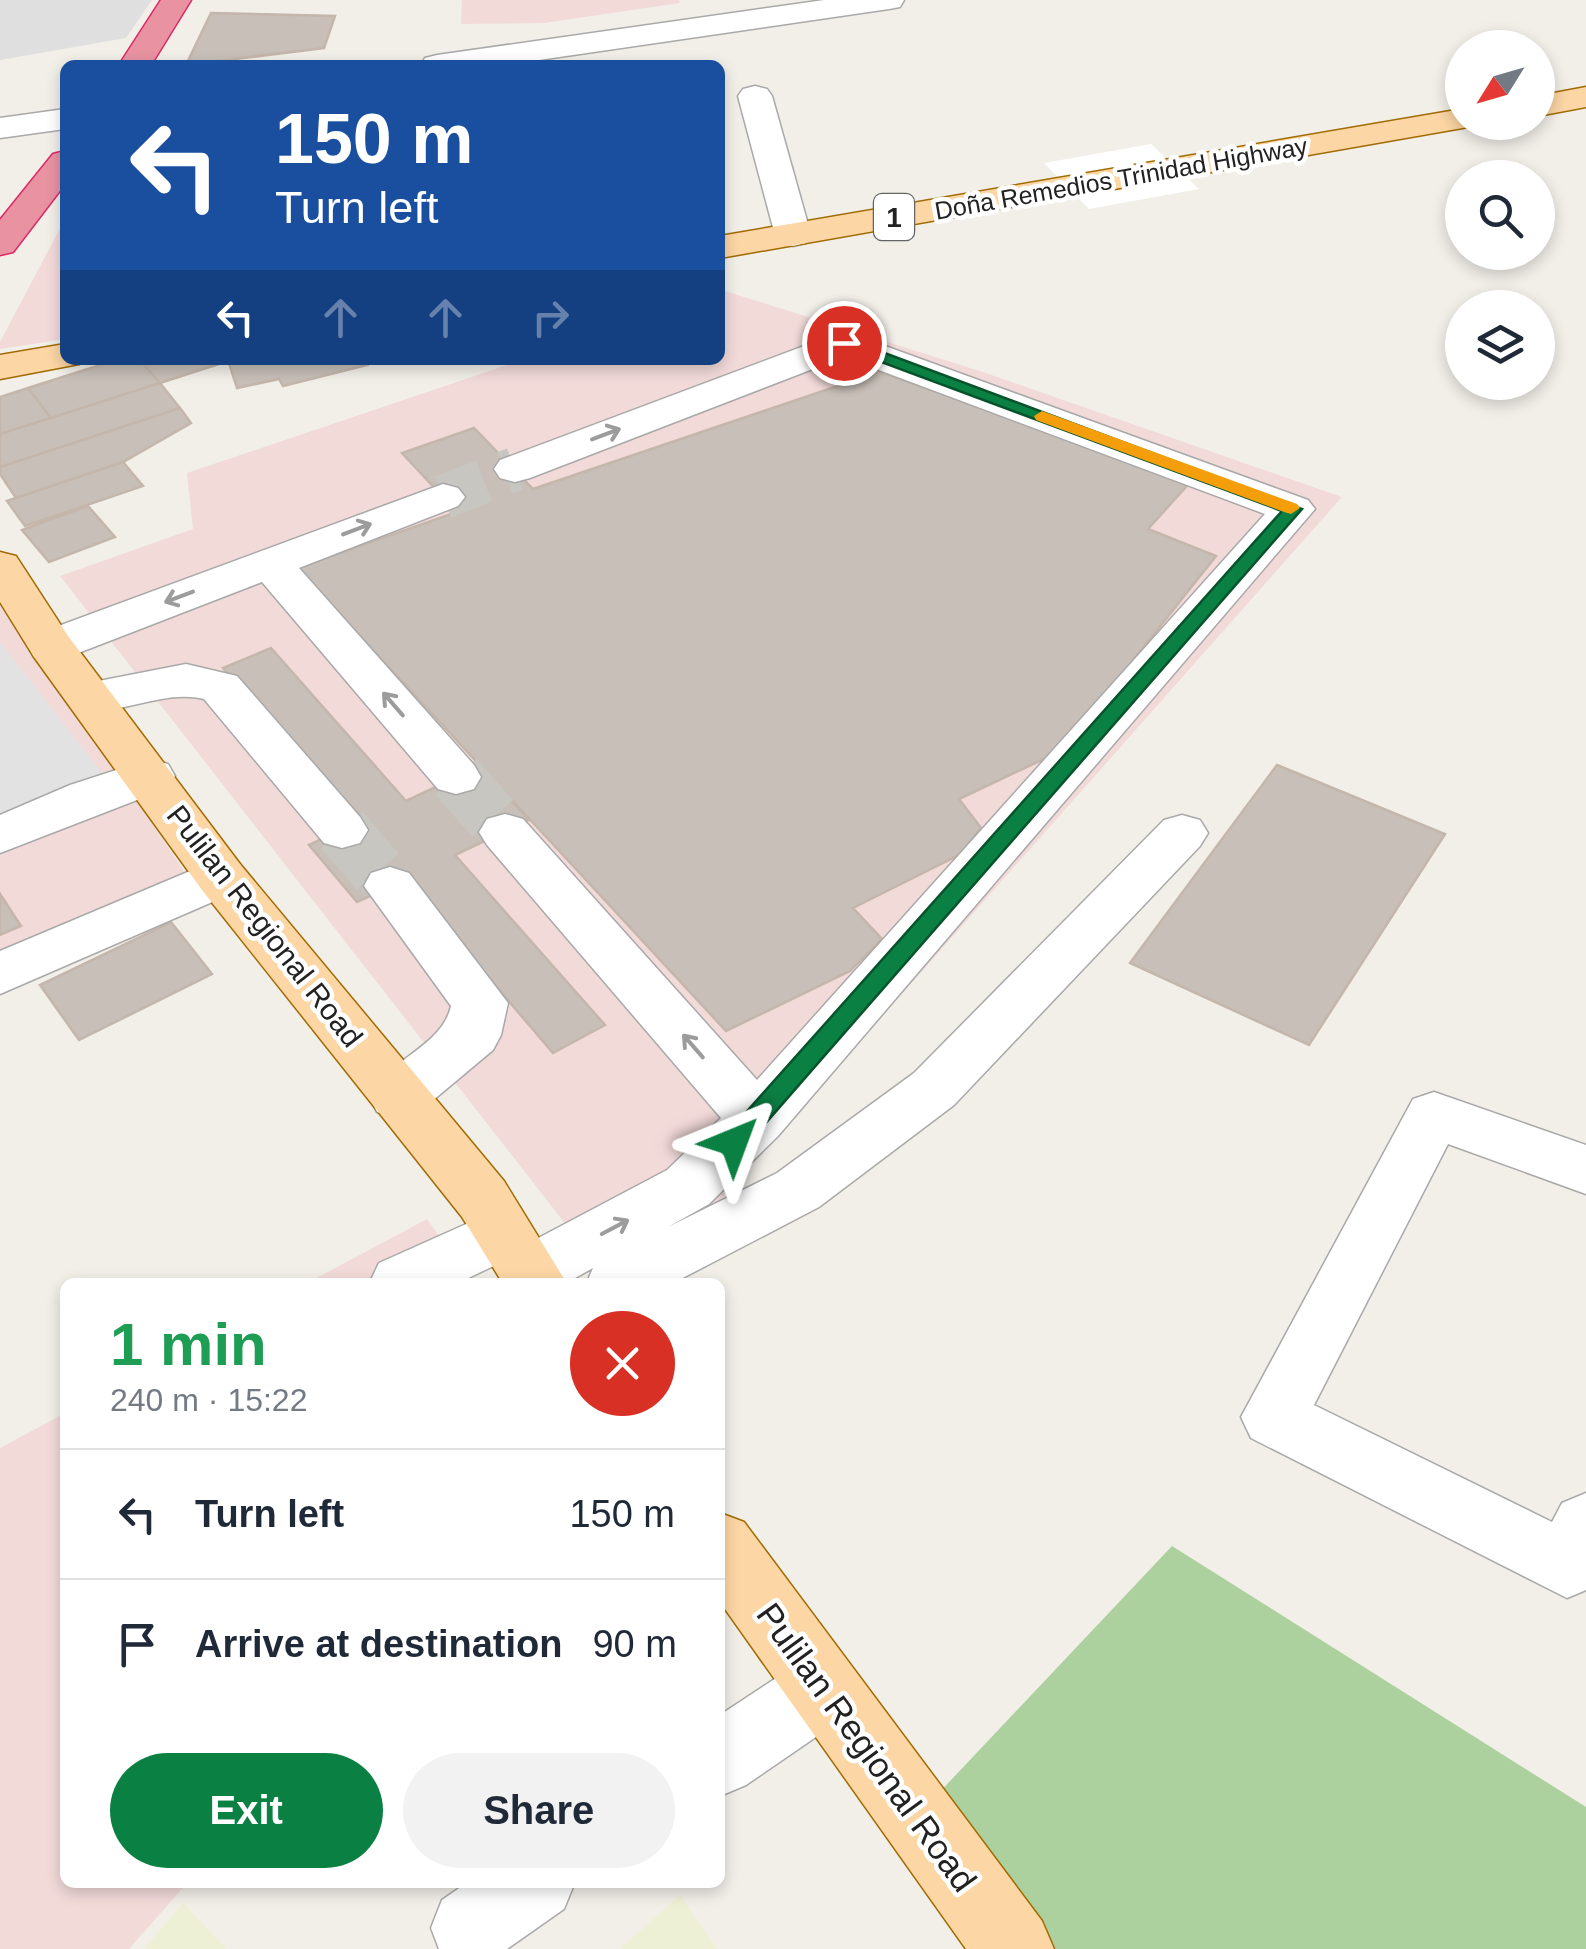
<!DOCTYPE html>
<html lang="en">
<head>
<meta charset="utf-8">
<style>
	:root { --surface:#fff; --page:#f2f2f3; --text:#1f2937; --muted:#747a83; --line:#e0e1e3; --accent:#0b8043 }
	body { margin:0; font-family:Helvetica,sans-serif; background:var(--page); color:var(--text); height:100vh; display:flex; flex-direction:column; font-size:38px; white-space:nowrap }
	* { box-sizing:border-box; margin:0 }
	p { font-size:32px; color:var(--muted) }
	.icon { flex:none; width:55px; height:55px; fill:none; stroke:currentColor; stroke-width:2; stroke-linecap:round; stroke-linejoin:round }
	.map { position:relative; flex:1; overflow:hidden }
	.side { position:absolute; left:60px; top:1278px; width:665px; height:610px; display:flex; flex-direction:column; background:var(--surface); border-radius:15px; box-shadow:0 5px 15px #0003 }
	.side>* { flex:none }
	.guide { position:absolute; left:60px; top:60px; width:665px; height:305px; border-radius:15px; box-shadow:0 5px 15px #0003; background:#1a4fa0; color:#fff; overflow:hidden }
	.needle { width:65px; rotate:233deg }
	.tools { position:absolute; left:1445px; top:30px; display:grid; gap:20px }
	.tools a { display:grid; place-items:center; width:110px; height:110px; border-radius:50%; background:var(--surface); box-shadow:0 5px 15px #0003; font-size:50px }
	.pin { position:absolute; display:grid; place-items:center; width:85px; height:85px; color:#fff; margin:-42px; border:5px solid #fff; border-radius:50%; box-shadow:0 2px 10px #0007 }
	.me { position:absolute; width:110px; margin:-55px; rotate:44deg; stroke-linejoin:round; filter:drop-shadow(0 0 8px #0008) }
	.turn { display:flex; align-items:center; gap:35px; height:210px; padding:0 50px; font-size:45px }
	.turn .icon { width:130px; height:130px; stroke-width:2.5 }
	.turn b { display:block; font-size:70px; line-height:85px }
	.lanes { display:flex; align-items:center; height:95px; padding:0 50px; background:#0003; justify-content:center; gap:50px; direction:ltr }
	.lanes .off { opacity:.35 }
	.round { display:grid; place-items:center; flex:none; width:105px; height:105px; border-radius:52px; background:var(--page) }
	.headline { display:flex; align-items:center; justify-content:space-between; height:170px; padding:0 50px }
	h1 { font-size:60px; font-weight:600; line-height:75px; color:#1e9e55 }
	.button { display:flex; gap:20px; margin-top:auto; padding:20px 50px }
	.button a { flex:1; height:115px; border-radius:60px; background:var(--accent); color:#fff; font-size:40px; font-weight:600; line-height:115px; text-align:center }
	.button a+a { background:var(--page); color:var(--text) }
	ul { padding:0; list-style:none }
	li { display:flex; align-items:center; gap:30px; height:130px; padding:0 50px; border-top:2px solid var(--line) }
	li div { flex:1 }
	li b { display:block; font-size:38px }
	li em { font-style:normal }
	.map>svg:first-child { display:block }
	.residential { fill:#e0dfdf }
	.commercial { fill:#f2dad9 }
	.farmland { fill:#eef0d5 }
	.forest { fill:#add19e }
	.parking { fill:#e2e2e2 }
	.pier { fill:#fff }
	.building { fill:#c7bfb8; stroke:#c4b6ab; stroke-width:2.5 }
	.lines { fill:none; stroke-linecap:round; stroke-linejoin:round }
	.minor-tunnel-far1 { stroke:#c8c6c1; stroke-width:44; stroke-dasharray:44 22; stroke-linecap:butt }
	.minor-tunnel { stroke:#c8c6c1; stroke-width:55; stroke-dasharray:55 28; stroke-linecap:butt }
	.minor-casing { stroke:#a9a9a9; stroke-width:3 }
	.major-casing { stroke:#a06b00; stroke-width:3 }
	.highway-casing { stroke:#dc2a67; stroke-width:3 }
	.minor { fill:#fff; fill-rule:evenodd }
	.major { fill:#fcd6a4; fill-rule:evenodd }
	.highway { fill:#e892a2; fill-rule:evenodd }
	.oneway { stroke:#9c9c9c }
	.route { fill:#0b8043; stroke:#07532c; stroke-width:2.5 }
	.slow { fill:#f59e0b }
	.labels { text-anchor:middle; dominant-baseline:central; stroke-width:9; stroke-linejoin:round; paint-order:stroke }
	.far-street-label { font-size:25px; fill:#222; stroke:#fff }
	.shield { fill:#fff; stroke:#646464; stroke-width:2.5 }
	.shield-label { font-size:28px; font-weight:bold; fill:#222 }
	.street-label { font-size:30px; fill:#222; stroke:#fff }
	.near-street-label { font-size:35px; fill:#222; stroke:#fff }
</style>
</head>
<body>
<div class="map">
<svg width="1586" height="1949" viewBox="0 0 1586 1949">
	<rect width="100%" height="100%" fill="#f2efe9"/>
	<!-- residential -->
	<path class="residential" d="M0,0H152L126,38L0,60Z"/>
	<!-- commercial -->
	<path class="commercial" d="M462,0H679L680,3L544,23L461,24Z
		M65,219V339L0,349V342Z
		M725,291L983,372L1342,497L706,1215L599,1267L60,576L193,529L187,473L522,360H720V293Z
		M0,596L186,874L0,952Z
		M427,1219L472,1282H309Z
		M65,1413V1882L187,1883L129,1949H0V1448Z"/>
	<!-- farmland -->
	<path class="farmland" d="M680,1895L717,1949H620Z
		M183,1903L227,1949H144Z"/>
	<!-- forest -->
	<path class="forest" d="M1172,1546L1586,1807V1949H1053L935,1797Z"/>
	<!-- parking -->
	<path class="parking" d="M0,642L102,773L0,814Z"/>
	<!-- pier -->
	<path class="pier" d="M1151,144L1199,189L1089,209L1044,163Z"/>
	<!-- building -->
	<path class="building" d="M211,13L335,16L324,48L186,65Z
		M116,360H140L160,383L51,418L28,388Z
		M140,360H228V361L160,383Z
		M363,360L367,365L283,386L279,379L237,388L228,360Z
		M879,372L1193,479L1148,529L1216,556L1061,751L959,799L981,828L959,855L853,908L882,939L850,971L726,1031L297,568L457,512L402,453L474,428L533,489Z
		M160,383L180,408L0,467V434Z
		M28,388L51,418L0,434V397Z
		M180,408L191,423L123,462L16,498L0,474V467Z
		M123,462L143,486L25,526L7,501Z
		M88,506L115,537L49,562L22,530Z
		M271,648L406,801L480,766L529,820L455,855L605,1025L553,1053L405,880L357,902L309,845L356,823L223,668Z
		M1277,765L1445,834L1309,1045L1130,963Z
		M0,894L21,926L0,935Z
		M171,922L212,974L79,1040L40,985Z"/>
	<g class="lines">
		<!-- minor-tunnel-far1 -->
		<path class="minor-tunnel-far1" d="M443,497L515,469"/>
		<!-- minor-tunnel -->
		<path class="minor-tunnel" d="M456,777L505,832
			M342,830L390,886"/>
		<defs>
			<path id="minor" d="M824,0H904L900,7L889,9L504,65H421L425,58L437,55Z
				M755,86L767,89L772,96L811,235L806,243L793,246L780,243L775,235L738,96L743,89Z
				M65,109V129L0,138V118Z
				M844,331L1308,500L1315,509L778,1136L709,1204L668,1227L777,1173L914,1073L1164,820L1182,815L1200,820L1208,833L1200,846L954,1105L819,1207L675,1282H587L593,1268L568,1282H502L498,1273L504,1261L460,1282H370L379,1263L502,1208L524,1215L533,1233L527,1244L667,1170L721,1118L487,845L479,832L487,819L505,814L523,819L757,1080L1265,514L844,357L530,478L515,482L500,478L494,469L500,460Z
				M443,484L458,488L465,497L458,506L299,568L474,765L481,777L474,789L456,794L438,789L262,582L68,657L51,661L34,657L28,646L34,635Z
				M186,664L237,676L360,817L368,830L360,843L342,848L324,843L204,699C160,688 116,720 73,708L66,697L73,686Z
				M150,759L168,764L175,776L168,788L0,853V815L70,785Z
				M221,858L240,864L247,877L240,890L0,994V951Z
				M390,867L409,873L508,1003L501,1035L493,1050L419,1112L398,1119L377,1112L369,1096C388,1059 442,1047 451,1006L364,886L371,873Z
				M1434,1092L1586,1145V1194L1448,1144L1314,1405L1552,1522L1562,1503L1586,1493V1590L1567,1598L1251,1438L1241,1417L1413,1099Z
				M822,1654L848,1665L858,1690L848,1715L746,1785L720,1796V1715L796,1665Z
				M468,1882H575L564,1909L507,1949H439L431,1928L442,1900Z"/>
			<path id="major" d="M1586,87V107L1538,116V96Z
				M1462,109V122H1477L1474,126L720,258V236Z
				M65,344V360H82L79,364L0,379V355Z
				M0,552L16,556L68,636L240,864L504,1181L566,1282H502L462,1217L202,890L34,657L0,602Z
				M720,1513L744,1522L1042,1921L1054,1949H966L720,1602Z"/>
			<path id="highway" d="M161,0H191L151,65H119Z
				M65,151V184L13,252L0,255V220L53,154Z"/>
		</defs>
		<!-- minor casing -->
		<use href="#minor" class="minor-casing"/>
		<!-- major casing -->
		<use href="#major" class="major-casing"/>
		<!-- highway casing -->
		<use href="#highway" class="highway-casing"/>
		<!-- minor -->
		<use href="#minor" class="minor"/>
		<!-- major -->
		<use href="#major" class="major"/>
		<!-- highway -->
		<use href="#highway" class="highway"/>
	</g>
	<!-- one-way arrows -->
	<defs><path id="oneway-shaft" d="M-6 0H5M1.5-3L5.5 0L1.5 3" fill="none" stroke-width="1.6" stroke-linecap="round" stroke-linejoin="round" transform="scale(2.5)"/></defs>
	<g class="oneway">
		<use href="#oneway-shaft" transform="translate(606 434) rotate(-21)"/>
		<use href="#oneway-shaft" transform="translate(357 529) rotate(-21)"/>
		<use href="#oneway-shaft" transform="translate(179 597) rotate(159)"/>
		<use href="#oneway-shaft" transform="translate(393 704) rotate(-131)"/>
		<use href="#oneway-shaft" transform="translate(693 1046) rotate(-131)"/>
		<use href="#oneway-shaft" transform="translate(615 1227) rotate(-28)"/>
	</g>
	<!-- route -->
	<path class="route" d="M838,340H850L1302,509L743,1149H725L722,1142L725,1136L1282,511L838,346Z"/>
	<!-- slow -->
	<path class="slow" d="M1042,411L1297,504L1300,508L1291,514L1284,512L1036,420L1034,416Z"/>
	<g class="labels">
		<!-- far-street labels -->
		<g class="far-street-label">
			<text transform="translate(1121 178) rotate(-10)">Doña Remedios Trinidad Highway</text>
		</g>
		<!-- shield labels -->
		<rect class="shield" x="874" y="194" width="40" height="46" rx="8"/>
		<g class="shield-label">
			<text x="894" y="217">1</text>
		</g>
		<!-- street labels -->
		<g class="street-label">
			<text transform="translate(265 926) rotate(52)">Pulilan Regional Road</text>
		</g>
		<!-- near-street labels -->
		<g class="near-street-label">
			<text transform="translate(867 1747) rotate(54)">Pulilan Regional Road</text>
		</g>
	</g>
</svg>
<div class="tools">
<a><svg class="needle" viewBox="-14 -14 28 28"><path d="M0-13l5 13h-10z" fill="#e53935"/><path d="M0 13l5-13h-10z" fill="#747a83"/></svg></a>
<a><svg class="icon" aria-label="search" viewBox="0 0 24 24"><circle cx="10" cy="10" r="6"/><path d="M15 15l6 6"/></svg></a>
<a><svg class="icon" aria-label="layers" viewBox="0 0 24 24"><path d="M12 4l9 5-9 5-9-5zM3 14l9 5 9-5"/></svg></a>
</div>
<div class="pin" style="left:844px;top:343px;background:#d93025"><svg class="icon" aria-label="arrive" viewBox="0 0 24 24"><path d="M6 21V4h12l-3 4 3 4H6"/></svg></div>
<svg class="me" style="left:734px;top:1142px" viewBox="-20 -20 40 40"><path d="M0-17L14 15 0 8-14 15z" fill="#0b8043" stroke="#fff" stroke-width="4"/></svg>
<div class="guide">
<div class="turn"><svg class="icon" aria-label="left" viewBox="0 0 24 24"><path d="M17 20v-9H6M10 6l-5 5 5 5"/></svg><div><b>150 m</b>Turn left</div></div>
<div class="lanes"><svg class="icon" aria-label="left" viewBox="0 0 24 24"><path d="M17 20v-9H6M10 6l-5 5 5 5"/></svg><svg class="icon off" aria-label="ahead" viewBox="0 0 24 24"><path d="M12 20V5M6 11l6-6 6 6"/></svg><svg class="icon off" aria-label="ahead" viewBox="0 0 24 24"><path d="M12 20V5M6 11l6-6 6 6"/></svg><svg class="icon off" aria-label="right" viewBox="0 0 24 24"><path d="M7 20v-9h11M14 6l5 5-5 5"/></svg></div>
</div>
<section class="side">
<div class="headline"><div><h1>1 min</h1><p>240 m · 15:22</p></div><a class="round" style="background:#d93025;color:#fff"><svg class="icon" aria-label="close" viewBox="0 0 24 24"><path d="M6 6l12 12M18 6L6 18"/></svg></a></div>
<ul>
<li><svg class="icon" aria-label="left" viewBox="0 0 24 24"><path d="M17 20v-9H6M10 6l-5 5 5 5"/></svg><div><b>Turn left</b></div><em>150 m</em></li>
<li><svg class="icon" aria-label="arrive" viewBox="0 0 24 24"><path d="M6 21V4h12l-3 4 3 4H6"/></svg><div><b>Arrive at destination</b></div><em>90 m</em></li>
</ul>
<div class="button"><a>Exit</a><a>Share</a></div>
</section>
</div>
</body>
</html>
